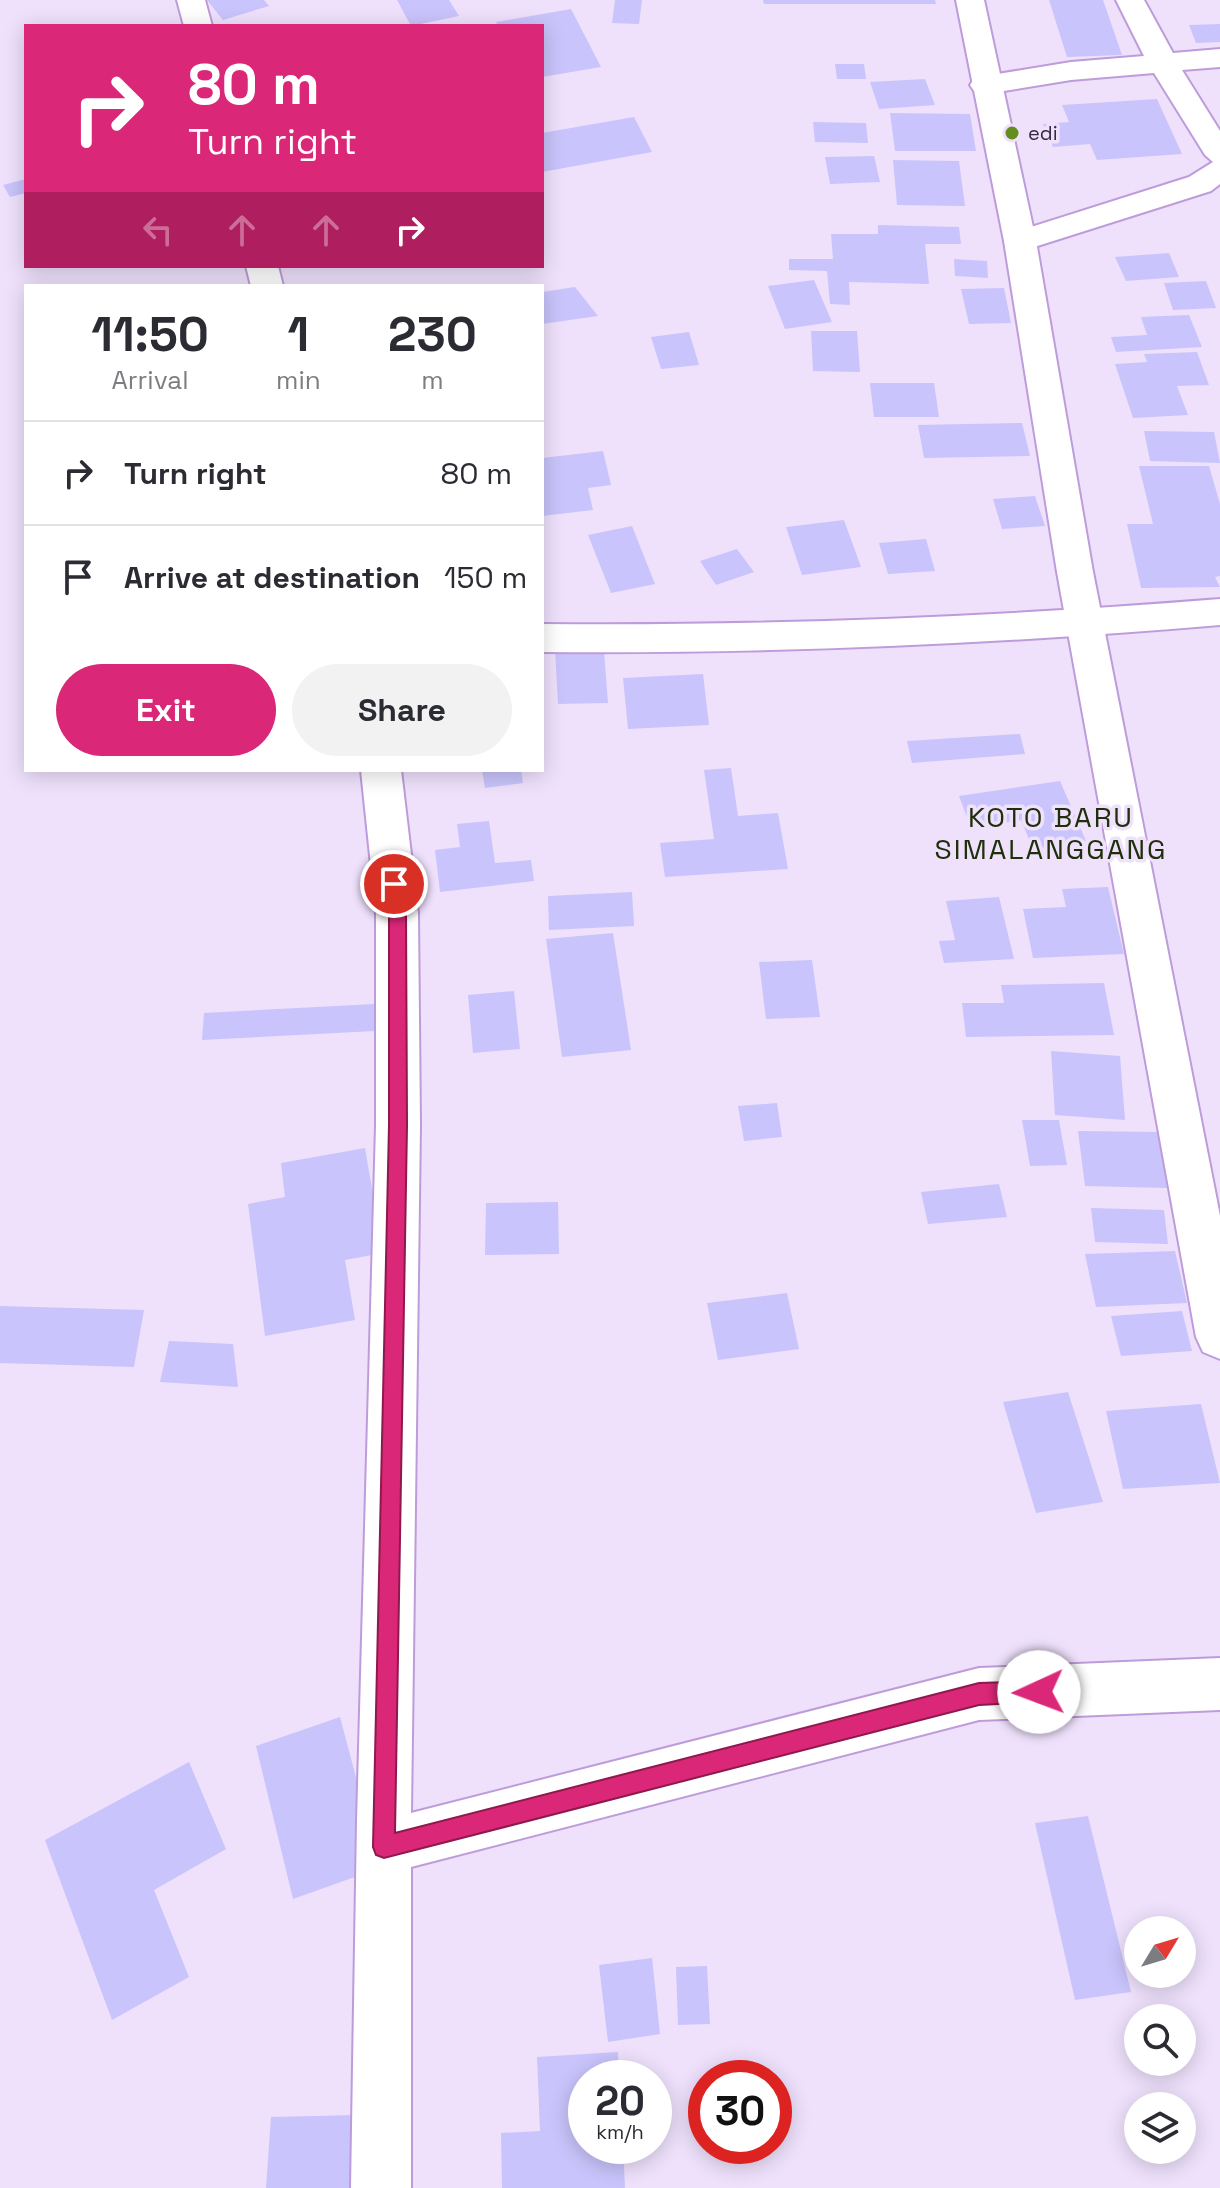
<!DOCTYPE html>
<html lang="en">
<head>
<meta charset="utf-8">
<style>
	:root { --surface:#fff; --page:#f2f2f3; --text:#2b2b33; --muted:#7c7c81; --line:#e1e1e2; --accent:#db2777 }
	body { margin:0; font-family:"Space Grotesk",sans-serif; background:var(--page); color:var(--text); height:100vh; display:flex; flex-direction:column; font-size:30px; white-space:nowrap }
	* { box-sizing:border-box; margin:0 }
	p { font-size:26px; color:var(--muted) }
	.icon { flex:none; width:44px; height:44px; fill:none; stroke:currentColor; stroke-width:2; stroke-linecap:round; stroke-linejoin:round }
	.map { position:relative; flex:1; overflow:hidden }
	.details { position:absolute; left:24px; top:284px; width:520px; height:488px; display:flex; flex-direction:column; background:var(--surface); border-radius:0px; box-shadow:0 4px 20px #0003 }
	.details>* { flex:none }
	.guide { position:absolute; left:24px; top:24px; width:520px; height:244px; border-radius:0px; box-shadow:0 4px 20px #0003; background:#db2777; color:#fff; overflow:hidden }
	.needle { width:52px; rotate:52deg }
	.controls { position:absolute; left:1124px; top:1916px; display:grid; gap:16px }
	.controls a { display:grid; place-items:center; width:72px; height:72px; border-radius:50%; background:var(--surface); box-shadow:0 4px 20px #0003; font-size:40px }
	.speed { position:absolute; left:568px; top:2060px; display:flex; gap:16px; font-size:40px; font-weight:700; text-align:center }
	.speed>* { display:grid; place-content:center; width:104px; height:104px; border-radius:50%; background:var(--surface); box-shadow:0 4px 20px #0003; line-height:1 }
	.speed small { font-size:20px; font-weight:400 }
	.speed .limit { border:12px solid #d22; background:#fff; color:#111 }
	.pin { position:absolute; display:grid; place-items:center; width:68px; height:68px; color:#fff; margin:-34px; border:4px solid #fff; border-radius:50%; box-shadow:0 2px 8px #0007 }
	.me { position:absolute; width:88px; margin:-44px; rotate:268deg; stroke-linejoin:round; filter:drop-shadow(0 0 6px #0008) }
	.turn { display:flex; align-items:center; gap:28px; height:168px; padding:0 32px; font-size:36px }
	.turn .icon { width:104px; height:104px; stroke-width:2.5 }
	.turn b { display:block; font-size:56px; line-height:68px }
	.lanes { display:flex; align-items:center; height:76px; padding:0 32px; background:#0003; justify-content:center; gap:40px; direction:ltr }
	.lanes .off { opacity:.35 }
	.eta { display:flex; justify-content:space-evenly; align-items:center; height:136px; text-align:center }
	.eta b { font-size:48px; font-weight:700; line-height:56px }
	.button { display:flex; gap:16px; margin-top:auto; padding:16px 32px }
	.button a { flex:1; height:92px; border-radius:48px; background:var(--accent); color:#fff; font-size:32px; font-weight:700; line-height:92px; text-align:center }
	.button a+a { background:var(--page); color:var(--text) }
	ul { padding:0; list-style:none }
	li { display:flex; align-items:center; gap:24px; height:104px; padding:0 32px; border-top:2px solid var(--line) }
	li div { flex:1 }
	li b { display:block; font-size:30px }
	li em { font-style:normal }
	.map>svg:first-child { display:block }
	.building { fill:#c9c4fb }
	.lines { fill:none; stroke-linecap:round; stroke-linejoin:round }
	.minor-casing { stroke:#be9cda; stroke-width:4 }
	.major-casing { stroke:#be9cda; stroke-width:4 }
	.minor { fill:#fff; fill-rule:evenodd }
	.major { fill:#fff; fill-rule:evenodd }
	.route { fill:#db2777; stroke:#8e194d; stroke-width:2 }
	.poi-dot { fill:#638e1e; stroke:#efe1fc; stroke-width:3 }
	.labels { text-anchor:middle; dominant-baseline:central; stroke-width:7; stroke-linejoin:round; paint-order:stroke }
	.far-poi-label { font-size:20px; fill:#352741; stroke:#efe1fc; text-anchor:start }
	.quarter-label { font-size:28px; letter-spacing:2px; fill:#202f0b; stroke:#efe1fc }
</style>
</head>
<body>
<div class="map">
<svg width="1220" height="2188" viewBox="0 0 1220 2188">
	<rect width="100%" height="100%" fill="#efe1fc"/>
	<!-- building -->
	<path class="building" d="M207,0H264L269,6L223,20Z
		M397,0H449L459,16L411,26Z
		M615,0H642L639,24L612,23Z
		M763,0H935L936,4H764Z
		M1049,0H1103L1122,55L1067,57Z
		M571,9L601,67L542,77V26H498L496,22Z
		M1220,24V42L1196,43L1189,25Z
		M835,64H864L866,79H837Z
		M925,79L935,105L879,109L870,82Z
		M1157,99L1182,154L1097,160L1090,144L1053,147L1043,124L1069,122L1062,105Z
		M890,113L970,114L976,151H895Z
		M634,117L652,152L542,172V133Z
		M813,122L866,123L868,143L815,142Z
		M874,156L880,182L830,184L825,157Z
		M893,160L959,161L965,206L897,205Z
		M26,179V193L10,197L3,185Z
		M878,225L959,227L961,244H925L929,284L849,282L850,305L830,304L827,271L789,270V259H833L831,234H878Z
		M1169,253L1179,277L1126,281L1115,257Z
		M954,259L987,261L988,278L955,276Z
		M814,280L832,322L785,329L768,286Z
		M1206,281L1216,308L1173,310L1164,283Z
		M575,287L598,316L542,324V292Z
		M1004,288L1011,323L969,324L961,289Z
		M1189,315L1202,347L1116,352L1111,337L1147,335L1141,317Z
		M811,331H857L860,372L813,371Z
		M689,332L699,365L661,369L651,337Z
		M1197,352L1209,385L1177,386L1188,415L1133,418L1115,364L1147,362L1144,354Z
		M870,383H934L939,417H874Z
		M1022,423L1030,456L924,458L918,425Z
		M1144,431L1214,432L1220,463L1150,461Z
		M603,451L611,485L588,488L593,510L542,516V458Z
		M1139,466H1209L1220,504V576L1215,577L1220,587L1141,588L1127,524H1153Z
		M1035,496L1045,526L1002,529L993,499Z
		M844,520L861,567L802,575L786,527Z
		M632,526L655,584L611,593L588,535Z
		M926,539L935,571L888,574L879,543Z
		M737,549L754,572L716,585L700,561Z
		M603,638L608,703L558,704L555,650Z
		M703,674L709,725L628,729L623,678Z
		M1020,734L1025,754L912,763L907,741Z
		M731,768L738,816L778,813L788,869L665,877L660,843L714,839L704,770Z
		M482,770H521L523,783L485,788Z
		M1060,781L1086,841L1033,849L1021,820L971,828L959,796Z
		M489,821L495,863L531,860L534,881L440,892L435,850L460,847L457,824Z
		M1108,887L1124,954L1033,958L1023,909L1066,907L1062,889Z
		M632,892L634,926L549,930L548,896Z
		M999,897L1014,959L944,963L939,941L955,940L946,901Z
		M613,933L631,1050L562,1057L546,939Z
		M812,960L820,1017L766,1019L759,962Z
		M1104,983L1114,1035L966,1037L962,1003H1004L1001,985Z
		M514,991L520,1049L473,1053L468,995Z
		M393,1003L394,1030L202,1040L204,1013Z
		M1051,1051L1120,1056L1125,1120L1055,1115Z
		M777,1103L782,1137L744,1141L738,1106Z
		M1022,1120H1059L1067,1165L1030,1166Z
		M1078,1131L1158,1132L1167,1188L1085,1186Z
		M365,1148L383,1253L345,1260L355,1320L265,1336L248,1204L285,1197L281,1163Z
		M999,1184L1007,1217L928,1224L921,1192Z
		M558,1202L559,1254L485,1255L486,1203Z
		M1091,1208L1164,1210L1168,1244L1095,1242Z
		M1175,1251L1187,1303L1096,1307L1085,1254Z
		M787,1293L799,1349L718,1360L707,1303Z
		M0,1306L144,1310L134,1367L0,1363Z
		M1182,1311L1192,1351L1121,1356L1111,1316Z
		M169,1341L233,1344L238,1387L160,1382Z
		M1068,1392L1103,1502L1036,1513L1003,1402Z
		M1201,1404L1220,1483L1123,1489L1106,1411Z
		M340,1717L380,1868L293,1899L256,1746Z
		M189,1762L226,1849L154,1890L189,1977L112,2020L45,1840Z
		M1088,1816L1131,1992L1075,2000L1035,1823Z
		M652,1958L660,2034L608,2042L599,1965Z
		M707,1966L710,2024L678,2025L676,1967Z
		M618,2052L619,2078H586V2146H623L625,2188H502L501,2133L540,2131L537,2057Z
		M358,2115L355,2188H266L271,2117Z"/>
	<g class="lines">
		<defs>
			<path id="minor" d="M177,0H205L212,26H184Z
				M1116,0H1144L1173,53L1220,49V67L1182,70L1220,131V184L1211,191L1031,248L1020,251L1009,248L1004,241L1009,234L1189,177L1213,162L1205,155L1154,73L1071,80L985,94L974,91L970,85L974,79L985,76L1071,62L1144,56Z
				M246,266H278L283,286H251Z
				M1220,599V625C995,644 768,654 542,652V624C768,626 995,617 1220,599Z
				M361,770H401L418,913L420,1125L411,1813L979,1668L1220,1658V1710L979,1720L411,1867V2188H351L357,1821L376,1125V913Z"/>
			<path id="major" d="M956,0H984L1036,241L1093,572L1220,1216V1359L1203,1352L1196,1337L1057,572L1004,241Z"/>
		</defs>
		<!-- minor casing -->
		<use href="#minor" class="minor-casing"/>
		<!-- major casing -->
		<use href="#major" class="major-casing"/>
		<!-- minor -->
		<use href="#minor" class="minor"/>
		<!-- major -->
		<use href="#major" class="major"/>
	</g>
	<!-- route -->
	<path class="route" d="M394,878L402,884L406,913L407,1125L395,1833L979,1683L1039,1681L1047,1684L1050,1692L1047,1699L1039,1702L979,1705L384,1858L376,1855L373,1847L389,1125V913L385,884Z"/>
	<!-- markers -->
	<circle class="poi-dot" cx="1012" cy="133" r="8"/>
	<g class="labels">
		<!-- far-poi labels -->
		<g class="far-poi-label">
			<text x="1028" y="133">edi</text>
		</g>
		<!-- quarter labels -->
		<g class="quarter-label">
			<text x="1051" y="817">KOTO BARU<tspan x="1051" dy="32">SIMALANGGANG</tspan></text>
		</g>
	</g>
</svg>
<div class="controls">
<a><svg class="needle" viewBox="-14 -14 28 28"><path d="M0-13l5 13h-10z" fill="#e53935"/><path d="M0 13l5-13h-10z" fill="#7c7c81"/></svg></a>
<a><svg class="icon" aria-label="search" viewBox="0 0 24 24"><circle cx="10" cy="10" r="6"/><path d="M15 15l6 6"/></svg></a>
<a><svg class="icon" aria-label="layers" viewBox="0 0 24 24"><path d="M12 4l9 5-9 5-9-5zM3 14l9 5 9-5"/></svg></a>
</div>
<div class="speed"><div>20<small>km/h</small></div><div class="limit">30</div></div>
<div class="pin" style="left:394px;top:884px;background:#d93025"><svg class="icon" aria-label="arrive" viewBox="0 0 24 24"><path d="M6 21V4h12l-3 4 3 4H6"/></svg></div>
<svg class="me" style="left:1039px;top:1692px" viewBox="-20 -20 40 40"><circle r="19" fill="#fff"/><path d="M0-13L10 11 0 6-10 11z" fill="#db2777"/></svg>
<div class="guide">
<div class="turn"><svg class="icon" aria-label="right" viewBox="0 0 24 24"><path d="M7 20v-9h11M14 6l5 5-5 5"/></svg><div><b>80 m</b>Turn right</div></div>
<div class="lanes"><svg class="icon off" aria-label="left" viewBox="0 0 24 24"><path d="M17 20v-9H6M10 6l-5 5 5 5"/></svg><svg class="icon off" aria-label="ahead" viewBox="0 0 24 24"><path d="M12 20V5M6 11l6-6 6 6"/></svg><svg class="icon off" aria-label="ahead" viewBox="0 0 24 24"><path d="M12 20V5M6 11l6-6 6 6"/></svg><svg class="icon" aria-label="right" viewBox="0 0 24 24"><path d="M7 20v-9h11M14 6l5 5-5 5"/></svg></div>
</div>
<section class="details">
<div class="eta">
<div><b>11:50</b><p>Arrival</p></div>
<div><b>1</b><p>min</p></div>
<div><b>230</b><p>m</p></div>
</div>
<ul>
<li><svg class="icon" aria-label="right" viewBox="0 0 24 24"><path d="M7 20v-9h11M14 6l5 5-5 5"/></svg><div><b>Turn right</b></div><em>80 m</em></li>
<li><svg class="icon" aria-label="arrive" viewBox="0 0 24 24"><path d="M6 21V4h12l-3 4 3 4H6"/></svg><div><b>Arrive at destination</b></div><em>150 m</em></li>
</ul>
<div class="button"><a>Exit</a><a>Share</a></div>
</section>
</div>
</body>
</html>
